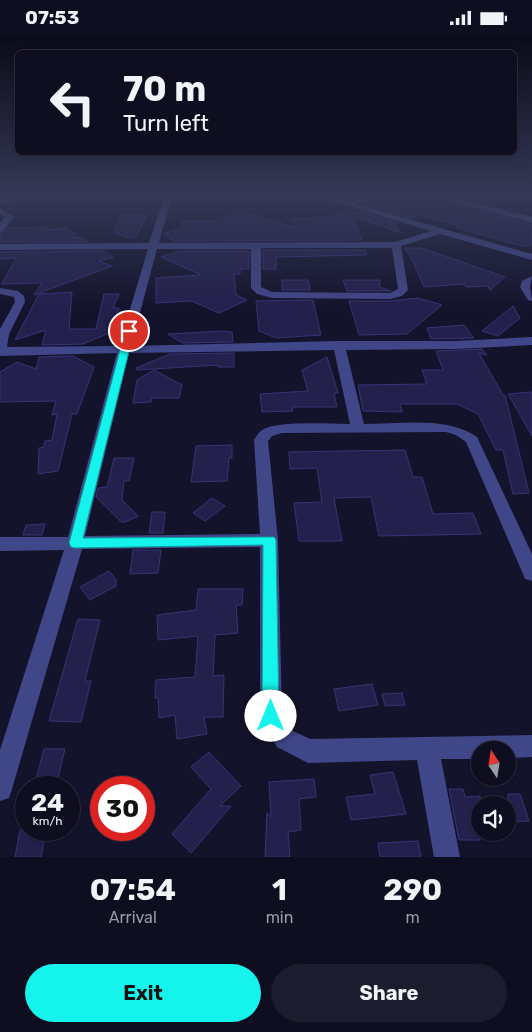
<!DOCTYPE html>
<html lang="en">
<head>
<meta charset="utf-8">
<style>
	:root { --surface:#0f0e21; --page:#1d1c2e; --text:#f1f3f6; --muted:#9b9ca5; --line:#2f2e3f; --accent:#14f4ec }
	body { margin:0; font-family:Rubik,sans-serif; background:var(--page); color:var(--text); height:100vh; display:flex; flex-direction:column; font-size:19px; white-space:nowrap }
	* { box-sizing:border-box; margin:0 }
	p { font-size:16px; color:var(--muted) }
	.icon { flex:none; width:28px; height:28px; fill:none; stroke:currentColor; stroke-width:2; stroke-linecap:round; stroke-linejoin:round }
	.map { position:relative; height:822px; overflow:hidden }
	.side { display:flex; flex-direction:column; background:var(--surface); flex:1 }
	.side>* { flex:none }
	.top-card { position:absolute; left:15px; top:15px; width:502px; height:105px; border-radius:8px; box-shadow:0 1px 4px #0004,0 0 0 1px var(--line); background:#0f0e21; color:var(--text); overflow:hidden }
	.needle { width:32px; rotate:348deg }
	.fabs { position:absolute; left:471px; top:706px; display:grid; gap:10px }
	.fabs a { display:grid; place-items:center; width:45px; height:45px; border-radius:50%; background:var(--surface); box-shadow:0 1px 4px #0004,0 0 0 1px var(--line); font-size:25px }
	.speed { position:absolute; left:15px; top:741px; display:flex; gap:10px; font-size:25px; font-weight:700; text-align:center }
	.speed>* { display:grid; place-content:center; width:65px; height:65px; border-radius:50%; background:var(--surface); box-shadow:0 1px 4px #0004,0 0 0 1px var(--line); line-height:1 }
	.speed small { font-size:12px; font-weight:400 }
	.speed .limit { border:8px solid #d22; background:#fff; color:#111 }
	.pin { position:absolute; display:grid; place-items:center; width:42px; height:42px; color:#fff; margin:-21px; border:2px solid #fff; border-radius:50%; box-shadow:0 1px 5px #0007 }
	.me { position:absolute; width:55px; margin:-28px; rotate:0deg; stroke-linejoin:round; filter:drop-shadow(0 0 4px #0008) }
	.turn { display:flex; align-items:center; gap:18px; height:105px; padding:0 25px; font-size:22px }
	.turn .icon { width:65px; height:65px; stroke-width:2.5 }
	.turn b { display:block; font-size:35px; line-height:42px }
	.eta { display:flex; justify-content:space-evenly; align-items:center; height:85px; text-align:center }
	.eta b { font-size:30px; font-weight:700; line-height:35px }
	.button { display:flex; gap:10px; margin-top:auto; padding:10px 25px }
	.button a { flex:1; height:58px; border-radius:30px; background:var(--accent); color:#111; font-size:20px; font-weight:700; line-height:58px; text-align:center }
	.button a+a { background:var(--page); color:var(--text) }
	.status { display:flex; justify-content:space-between; align-items:center; height:35px; padding:0 25px; background:var(--surface); direction:ltr }
	.status svg { height:14px; fill:currentColor }
	.map>svg:first-child { display:block }
	.building { fill:#23204c; stroke:#373377 }
	.lines { fill:none; stroke-linecap:round; stroke-linejoin:round }
	.minor { fill:#404788; fill-rule:evenodd }
	.route { fill:#14f4ec; stroke:#0d9f99 }
</style>
</head>
<body>
<div class="status"><b>07:53</b><svg viewBox="0 0 49 12"><path d="M0 12V9h3v3zM5 12V6h3v6zM10 12V3h3v9zM15 12V0h3v12zM26 1h20v11H26zM47 4h2v5h-2z"/></svg></div>
<div class="map">
<svg width="532" height="822" viewBox="0 0 532 822">
	<rect width="100%" height="100%" fill="#14132c"/>
	<!-- building -->
	<path class="building" d="M333,159H371L346,164Z
		M383,159H424L426,161L532,190V208L526,212L457,193L460,191L419,180L411,183L362,169Z
		M239,176L297,193L292,184L338,182L335,178L362,177L397,188H394L401,198L353,181L362,205L175,206L163,199L184,192L180,187L213,186Z
		M121,180H147L136,201L129,203L114,197Z
		M48,192L46,195L66,193L75,199L74,203L81,202L88,207H0V199L8,193Z
		M405,213H422L505,242L490,255L488,251L466,252L464,249L424,252L413,227Z
		M263,215H365L367,220L276,222V234H263Z
		M104,216L113,222L99,226L112,231L34,260L42,248L2,249L16,223L0,224V217Z
		M180,216H249V234H240V239H234L236,260L247,265L219,278L192,266L156,268V243L201,240L161,222Z
		M282,245H308L310,255H282Z
		M343,245H380L379,252L391,256H347Z
		M72,257L69,294H96L104,259H119L113,273H119L116,294H119L83,309L42,310L46,295L15,305L39,259Z
		M418,263L442,270L407,299L359,300L349,266H390Z
		M313,265L321,300L276,303L259,296L256,266Z
		M513,271L520,283L498,301L482,296Z
		M464,290L474,303L431,304L427,293Z
		M223,296L232,297L233,307L182,308L168,299Z
		M482,314L487,320L479,318L503,360H505L529,458L513,459L503,415H496L478,379L457,369H400L402,377L363,376L358,350L427,349L422,335H443L436,316Z
		M234,318V332H218L217,330L137,335L136,333L170,319Z
		M73,321L94,332L77,379H72L58,436L38,439L39,413L44,412L45,406L52,405L57,379L52,380L56,366L0,367V337L17,327L36,334L39,322Z
		M327,322L338,358H334L337,372H292L293,376L262,377L260,359L308,356L302,335Z
		M154,335L182,350L179,363H152L151,367L133,368L137,345Z
		M532,357V401L508,359Z
		M232,410V423H229L227,446L191,447L196,411Z
		M405,415L413,442H422L433,479L473,478L481,499L379,501L371,462L334,463L342,506H299L294,468L322,467L317,433L290,434L289,417Z
		M114,423H134L129,446H124L122,465L138,481L125,487H121L96,462L98,453L107,452Z
		M212,463L225,471L205,486L193,478Z
		M152,477H165L163,498H149Z
		M45,489L42,500H23L26,490Z
		M133,515H161L158,538L130,539Z
		M109,536L116,545V551L90,565L80,552Z
		M198,554H243L242,570H236L238,598L215,600L213,641L224,640L223,682H204L207,699L177,704L175,680L159,683L158,663H155L156,645L195,642L198,601L158,605L157,580L196,575Z
		M78,584L100,585L85,646H91L81,687L49,686Z
		M372,649L378,670L339,676L334,654Z
		M402,658L405,670L385,671L382,659Z
		M44,714H65L56,752H34Z
		M209,717L241,751L220,771H231L191,818L172,799L211,754L191,732Z
		M393,737L406,779L351,785L346,762L375,759L370,740Z
		M314,744L316,762L299,764L301,795L288,797L290,822H265L267,778L271,782L269,747Z
		M449,754H463L465,762L480,761V805H459Z
		M508,759H520L529,786L508,787Z
		M20,795H46L41,822H15Z
		M418,806L421,822H380L378,808Z"/>
	<g class="lines">
		<!-- minor -->
		<path class="minor" d="M28,159H41L0,169V165Z
			M167,159H175L168,174L159,208L395,207L431,196L308,159C322,158 333,165 346,166C356,167 369,159 381,159L356,169L532,219V225L440,199L401,211L408,255L402,261L390,264L272,263L257,259L251,253V214H157L131,311L339,306H455L532,302V310L455,314L346,315L364,389C400,389 448,381 477,402L532,519V546L525,544L523,539L466,407L456,400L446,397L282,398L272,401L268,406L278,505L282,679L293,696L310,704L532,700V722L508,723V715H480V724H441L460,822H434L417,725L308,728L277,712L260,681V512L82,514L12,754L9,763L0,766V715L64,515L0,516V502H68L117,318L0,321V294L15,267L14,262L0,259V253L18,256L24,261L25,267L9,299L7,312L119,311L148,214L0,215V209L149,208L160,174ZM261,213H392L398,254L390,258L272,257L261,252ZM334,315L350,389C331,389 274,385 261,396C258,398 256,402 254,405L260,499L85,501L129,318Z
			M426,159H438L532,182V188Z
			M0,173L14,182L3,196L0,197V188L5,182L0,179Z
			M532,241L530,252L532,266L528,265L520,252L522,246Z"/>
	</g>
	<!-- sky -->
	<linearGradient id="sky" x2="0" y2="1"><stop stop-color="#0b0a18"/><stop offset="0.58" stop-color="#343956"/><stop offset="1" stop-color="#343956" stop-opacity="0"/></linearGradient>
	<rect width="532" height="274" fill="url(#sky)"/>
	<!-- route -->
	<path class="route" d="M129,293L134,296L83,503L274,502L276,505L279,681L277,687L271,689L265,687L262,681L263,510L75,513L71,512L69,508L125,296Z"/>
</svg>
<div class="fabs">
<a><svg class="needle" viewBox="-14 -14 28 28"><path d="M0-13l5 13h-10z" fill="#e53935"/><path d="M0 13l5-13h-10z" fill="#9b9ca5"/></svg></a>
<a><svg class="icon" aria-label="sound" viewBox="0 0 24 24"><path d="M4 9h4l5-4v14l-5-4H4zM17 9q2 3 0 6"/></svg></a>
</div>
<div class="speed"><div>24<small>km/h</small></div><div class="limit">30</div></div>
<div class="pin" style="left:129px;top:296px;background:#d93025"><svg class="icon" aria-label="arrive" viewBox="0 0 24 24"><path d="M6 21V4h12l-3 4 3 4H6"/></svg></div>
<svg class="me" style="left:271px;top:681px" viewBox="-20 -20 40 40"><circle r="19" fill="#fff"/><path d="M0-13L10 11 0 6-10 11z" fill="#14f4ec"/></svg>
<div class="top-card">
<div class="turn"><svg class="icon" aria-label="left" viewBox="0 0 24 24"><path d="M17 20v-9H6M10 6l-5 5 5 5"/></svg><div><b>70 m</b>Turn left</div></div>
</div>
</div>
<section class="side">
<div class="eta">
<div><b>07:54</b><p>Arrival</p></div>
<div><b>1</b><p>min</p></div>
<div><b>290</b><p>m</p></div>
</div>
<div class="button"><a>Exit</a><a>Share</a></div>
</section>
</body>
</html>
